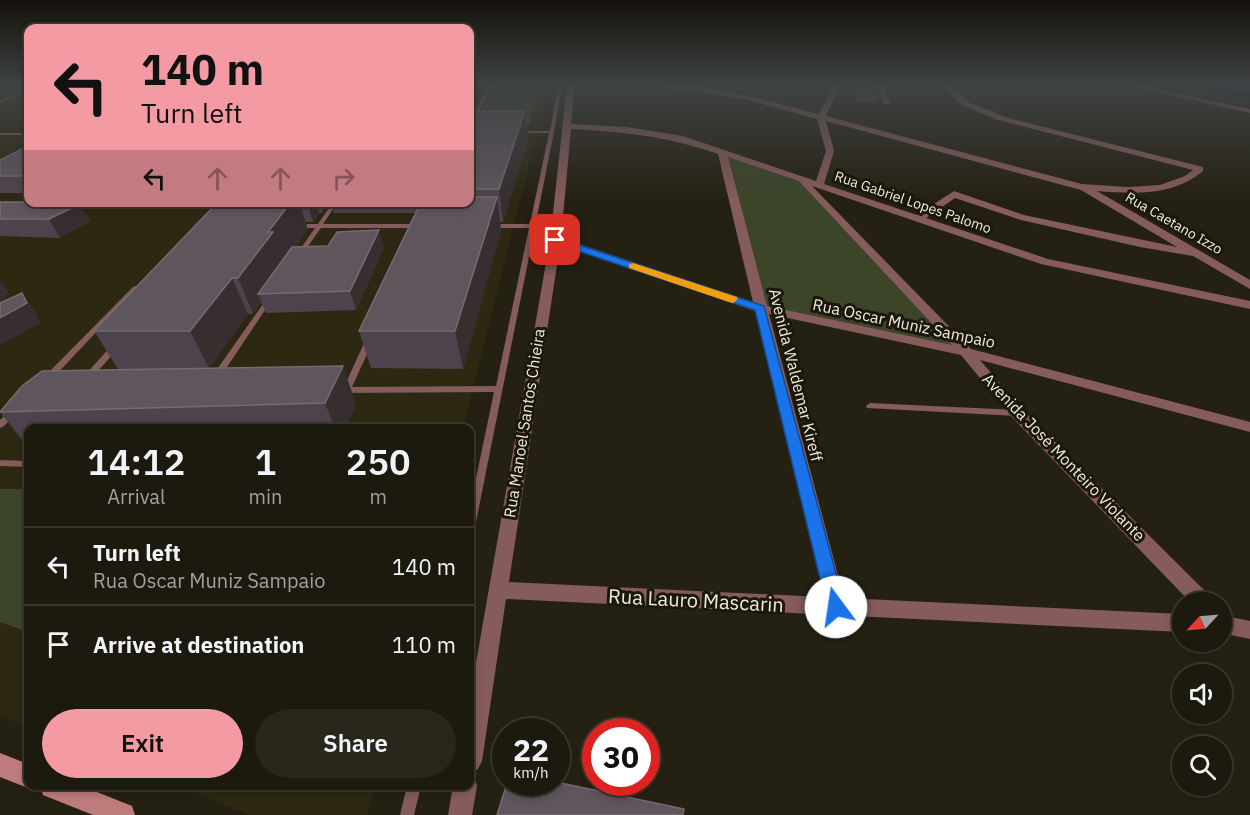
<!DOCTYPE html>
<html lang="en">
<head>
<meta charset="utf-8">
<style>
	:root { --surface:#1c190e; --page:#29261c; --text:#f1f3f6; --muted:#a0a09e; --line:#3a382e; --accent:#f49aa2 }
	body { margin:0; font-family:"IBM Plex Sans",sans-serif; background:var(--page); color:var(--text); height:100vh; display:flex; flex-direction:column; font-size:22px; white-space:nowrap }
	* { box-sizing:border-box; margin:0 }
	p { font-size:20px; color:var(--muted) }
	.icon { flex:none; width:33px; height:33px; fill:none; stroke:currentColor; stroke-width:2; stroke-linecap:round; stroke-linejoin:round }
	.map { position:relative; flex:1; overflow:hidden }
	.details { position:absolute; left:24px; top:424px; width:450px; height:366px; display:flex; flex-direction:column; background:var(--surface); border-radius:12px; box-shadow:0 3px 9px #0003,0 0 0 2px var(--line) }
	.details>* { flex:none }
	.banner { position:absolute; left:24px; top:24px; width:450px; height:183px; border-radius:12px; box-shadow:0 3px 9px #0003,0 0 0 2px var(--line); background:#f49aa2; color:#111; overflow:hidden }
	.needle { width:39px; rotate:244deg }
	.controls { position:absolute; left:1172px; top:592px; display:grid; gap:12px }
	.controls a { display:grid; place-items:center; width:60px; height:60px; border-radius:50%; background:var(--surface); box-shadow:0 3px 9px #0003,0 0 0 2px var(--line); font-size:30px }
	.speed { position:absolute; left:492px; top:718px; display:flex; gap:12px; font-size:30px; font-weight:700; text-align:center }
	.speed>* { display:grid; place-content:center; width:78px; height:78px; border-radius:50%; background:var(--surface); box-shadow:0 3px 9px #0003,0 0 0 2px var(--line); line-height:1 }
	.speed small { font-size:15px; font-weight:400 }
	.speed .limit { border:9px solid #d22; background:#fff; color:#111 }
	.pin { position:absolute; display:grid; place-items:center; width:51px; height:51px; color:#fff; margin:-26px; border-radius:12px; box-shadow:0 3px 9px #0006 }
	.me { position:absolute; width:66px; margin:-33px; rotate:346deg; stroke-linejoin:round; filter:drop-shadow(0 0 4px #0008) }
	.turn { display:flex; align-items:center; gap:21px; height:126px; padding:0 18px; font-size:27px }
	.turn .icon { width:78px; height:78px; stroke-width:2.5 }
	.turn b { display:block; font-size:42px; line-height:51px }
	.lanes { display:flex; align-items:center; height:57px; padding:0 18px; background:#0003; justify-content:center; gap:30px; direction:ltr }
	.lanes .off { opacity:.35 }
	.eta { display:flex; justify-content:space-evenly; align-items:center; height:102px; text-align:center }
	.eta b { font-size:36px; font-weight:600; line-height:42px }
	.cta { display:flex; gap:12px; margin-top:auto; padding:12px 18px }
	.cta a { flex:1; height:69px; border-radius:36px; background:var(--accent); color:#111; font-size:24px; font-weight:600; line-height:69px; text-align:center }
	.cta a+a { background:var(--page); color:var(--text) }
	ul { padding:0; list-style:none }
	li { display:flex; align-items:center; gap:18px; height:78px; padding:0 18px; border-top:2px solid var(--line) }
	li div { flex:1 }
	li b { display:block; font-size:22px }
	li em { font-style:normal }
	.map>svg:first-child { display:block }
	.built { fill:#2d2812 }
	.green { fill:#3d4529 }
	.water { fill:#001024 }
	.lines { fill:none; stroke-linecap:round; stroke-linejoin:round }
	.lane { fill:#855b5b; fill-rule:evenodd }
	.street { fill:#855b5b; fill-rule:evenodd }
	.secondary { fill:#be7b7b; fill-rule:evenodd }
	.wall { fill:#4e434d }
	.shaded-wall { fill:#362e2f }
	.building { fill:#5f555d; stroke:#756c72; stroke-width:1.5 }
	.route { fill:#1a73e8; stroke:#114b97; stroke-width:1.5 }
	.slow { fill:#f59e0b }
	.labels { text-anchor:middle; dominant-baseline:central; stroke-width:6; stroke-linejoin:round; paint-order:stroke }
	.far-street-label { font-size:14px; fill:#edeae1; stroke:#1b1809 }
	.street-label { font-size:16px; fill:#edeae1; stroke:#1b1809 }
	.near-street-label { font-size:20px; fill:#edeae1; stroke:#1b1809 }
</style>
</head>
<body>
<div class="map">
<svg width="1250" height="815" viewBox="0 0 1250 815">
	<rect width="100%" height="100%" fill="#252112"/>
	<!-- built -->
	<path class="built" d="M0,85H28V202H470V85H549L463,429H28V727L0,716Z
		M177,786H374L367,815H251Z"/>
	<!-- green -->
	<path class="green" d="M538,89L529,124L476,125L491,90Z
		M722,152L800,179L966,352L760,308Z
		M0,489H28V632L0,622Z"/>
	<!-- water -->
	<path class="water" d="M1172,85H1250V100Z"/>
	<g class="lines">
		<!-- lane -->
		<path class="lane" d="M488,85H492L472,125L470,126V122Z
			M558,85H562L554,132L475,527L473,530L470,531V507L494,392L341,393L337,390L338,388L344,387L365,341L369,339L373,341L352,387L496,386L529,228H489L486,226L489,224H530L549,133H517L515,132L517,131H550Z
			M27,87H28V89L0,104V101Z
			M0,133H28V135H0Z
			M333,202H338L323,224H420L423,226L420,228H321L301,256H297L296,255L315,228H297L294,226L297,224H318Z
			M135,286L138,288L137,289L51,380H45L44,378L45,376L133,287Z
			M270,296L273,298L219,379H213L212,377L213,375L268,297Z
			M113,344H119L120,346L91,379H85L84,377L85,375Z
			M870,403L1017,410L1021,413L1017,416L867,408L866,406Z
			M13,409L17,412L16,414L3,427L0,428V420L10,410Z
			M0,460L28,461V467L0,466Z
			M407,786H421L414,815H400Z"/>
		<!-- street -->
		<path class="street" d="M567,85H575L571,124L627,127L683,136L816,181L826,151L817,119L744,99L651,85C707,82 765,100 819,114L834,85H840L826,116L1082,184L1128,187L1160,185L1185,176L1193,170L995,119L962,105L950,94L946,85H953L957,91L968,102L1008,118L1203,167V171C1173,196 1135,194 1097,191L1250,280V289L1193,256L1140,247L1021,220L955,198L926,218L1048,259L1250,301V309L1041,264L812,186L971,349L1250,422V432L980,360L1022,409L1211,597L1214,603H1191L1012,417L961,355L769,314L844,598L1182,614V632L506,599L482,761L478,769L470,773V697L550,240ZM826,121L1081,190L1177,247L1024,215L954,191L917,215L824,184L834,151ZM571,129C624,132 667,136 718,154L753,302L561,238ZM728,157L799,181L952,345L767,306ZM560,245L755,311L824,597L509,582Z
			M877,85H883L890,104H884Z
			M1126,85H1139L1250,109V113Z
			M1221,615L1250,621V639L1221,633Z
			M470,776L474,777L477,786L472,815H448L453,786H470Z"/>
		<!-- secondary -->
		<path class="secondary" d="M0,753L28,764V786H33L28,788L0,777Z
			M40,786H82L132,806L135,815H93L43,795Z"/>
	</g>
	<!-- wall -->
	<path class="wall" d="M853,85H880L875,103L856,102L853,87Z
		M470,111H525L528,139L503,222H500L501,230L463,369L371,368L359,331L416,213H334L331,202H470Z
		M28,146V193H0V160Z
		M0,202L90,221L60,238L0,236Z
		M218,202H330L323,213H319L313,222H305L308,229L295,247L384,248L356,310L266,313L261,302L253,314H248L209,368L356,404L345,429H28V447L0,412L177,369H118L94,331Z"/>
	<!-- shaded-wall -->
	<path class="shaded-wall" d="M525,111L528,139L503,222L499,189Z
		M497,197L501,230L463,369L455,331Z
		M291,202H299L308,229L284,262L258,294L261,302L253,314L238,278L268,232Z
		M307,202H316L319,213L313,222Z
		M320,202H330L323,213Z
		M80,204L90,221L60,238L49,219Z
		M379,230L384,248L356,310L350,291Z
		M232,278L248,314L209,369L190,331Z
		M0,280L9,293L0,303Z
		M22,293L35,312L41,323L0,345V318Z
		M343,366L356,404L345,429H335L325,403Z"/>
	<!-- building -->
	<path class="building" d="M21,85H28V96Z
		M470,111H525L499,189H470Z
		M28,146V176H0V160Z
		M470,197H497L455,331H359L421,202H470Z
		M0,202H28L80,204L49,219H0Z
		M218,202H291L268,232H273L238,278H232L190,331H94Z
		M379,230L350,291L258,294L292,247L328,246L337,232Z
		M22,293L27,303L0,318V303Z
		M343,366L325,403L0,412L22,386L42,371Z
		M556,782L684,809L683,815H497L507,783H556Z"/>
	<!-- sky -->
	<linearGradient id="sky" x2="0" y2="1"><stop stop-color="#14120a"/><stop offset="0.43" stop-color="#404344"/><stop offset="1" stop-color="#404344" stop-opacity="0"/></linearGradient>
	<rect width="1250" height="199" fill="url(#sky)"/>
	<!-- route -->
	<path class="route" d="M551,238H558L764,306L845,607L842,613L836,615L830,613L827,607L755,310L551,242Z"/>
	<!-- slow -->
	<path class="slow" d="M633,263L737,297L738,299L733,303L729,302L629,268V264Z"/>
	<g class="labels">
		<!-- far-street labels -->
		<g class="far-street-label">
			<text transform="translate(913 202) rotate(19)">Rua Gabriel Lopes Palomo</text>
			<text transform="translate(1174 223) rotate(30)">Rua Caetano Izzo</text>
		</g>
		<!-- street labels -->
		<g class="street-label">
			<text transform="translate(904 323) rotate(12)">Rua Oscar Muniz Sampaio</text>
			<text transform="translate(796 375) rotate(76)">Avenida Waldemar Kireff</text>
			<text transform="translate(524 423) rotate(-81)">Rua Manoel Santos Chieira</text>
			<text transform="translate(1064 457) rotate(46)">Avenida José Monteiro Violante</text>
		</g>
		<!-- near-street labels -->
		<g class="near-street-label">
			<text transform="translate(696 600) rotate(3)">Rua Lauro Mascarin</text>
		</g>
	</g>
</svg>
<div class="controls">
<a><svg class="needle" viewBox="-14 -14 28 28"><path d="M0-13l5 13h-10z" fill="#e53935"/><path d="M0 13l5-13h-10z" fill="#a0a09e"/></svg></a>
<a><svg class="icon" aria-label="sound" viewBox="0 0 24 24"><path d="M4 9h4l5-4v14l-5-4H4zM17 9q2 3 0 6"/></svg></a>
<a><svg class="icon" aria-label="search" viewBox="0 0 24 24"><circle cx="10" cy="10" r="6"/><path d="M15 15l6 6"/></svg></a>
</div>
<div class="speed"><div>22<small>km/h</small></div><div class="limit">30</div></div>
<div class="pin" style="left:555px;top:240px;background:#d93025"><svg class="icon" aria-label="arrive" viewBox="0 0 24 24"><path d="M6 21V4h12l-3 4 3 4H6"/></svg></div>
<svg class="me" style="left:836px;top:607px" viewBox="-20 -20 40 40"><circle r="19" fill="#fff"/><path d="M0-13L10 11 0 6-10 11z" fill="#1a73e8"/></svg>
<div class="banner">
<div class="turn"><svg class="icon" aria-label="left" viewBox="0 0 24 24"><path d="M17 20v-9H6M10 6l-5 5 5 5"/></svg><div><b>140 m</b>Turn left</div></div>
<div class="lanes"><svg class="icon" aria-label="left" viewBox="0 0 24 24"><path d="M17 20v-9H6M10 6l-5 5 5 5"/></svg><svg class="icon off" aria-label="ahead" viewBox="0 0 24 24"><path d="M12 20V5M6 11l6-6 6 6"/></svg><svg class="icon off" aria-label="ahead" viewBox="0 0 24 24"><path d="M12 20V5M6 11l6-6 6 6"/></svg><svg class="icon off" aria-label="right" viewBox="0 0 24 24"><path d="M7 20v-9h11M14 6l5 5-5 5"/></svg></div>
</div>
<section class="details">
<div class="eta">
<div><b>14:12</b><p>Arrival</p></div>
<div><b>1</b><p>min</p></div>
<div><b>250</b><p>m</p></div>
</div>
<ul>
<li><svg class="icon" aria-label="left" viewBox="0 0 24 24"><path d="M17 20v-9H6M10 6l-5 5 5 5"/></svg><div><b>Turn left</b><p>Rua Oscar Muniz Sampaio</p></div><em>140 m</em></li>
<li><svg class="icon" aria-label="arrive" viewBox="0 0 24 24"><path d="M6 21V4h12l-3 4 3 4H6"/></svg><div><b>Arrive at destination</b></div><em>110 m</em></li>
</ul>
<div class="cta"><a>Exit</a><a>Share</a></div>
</section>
</div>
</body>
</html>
